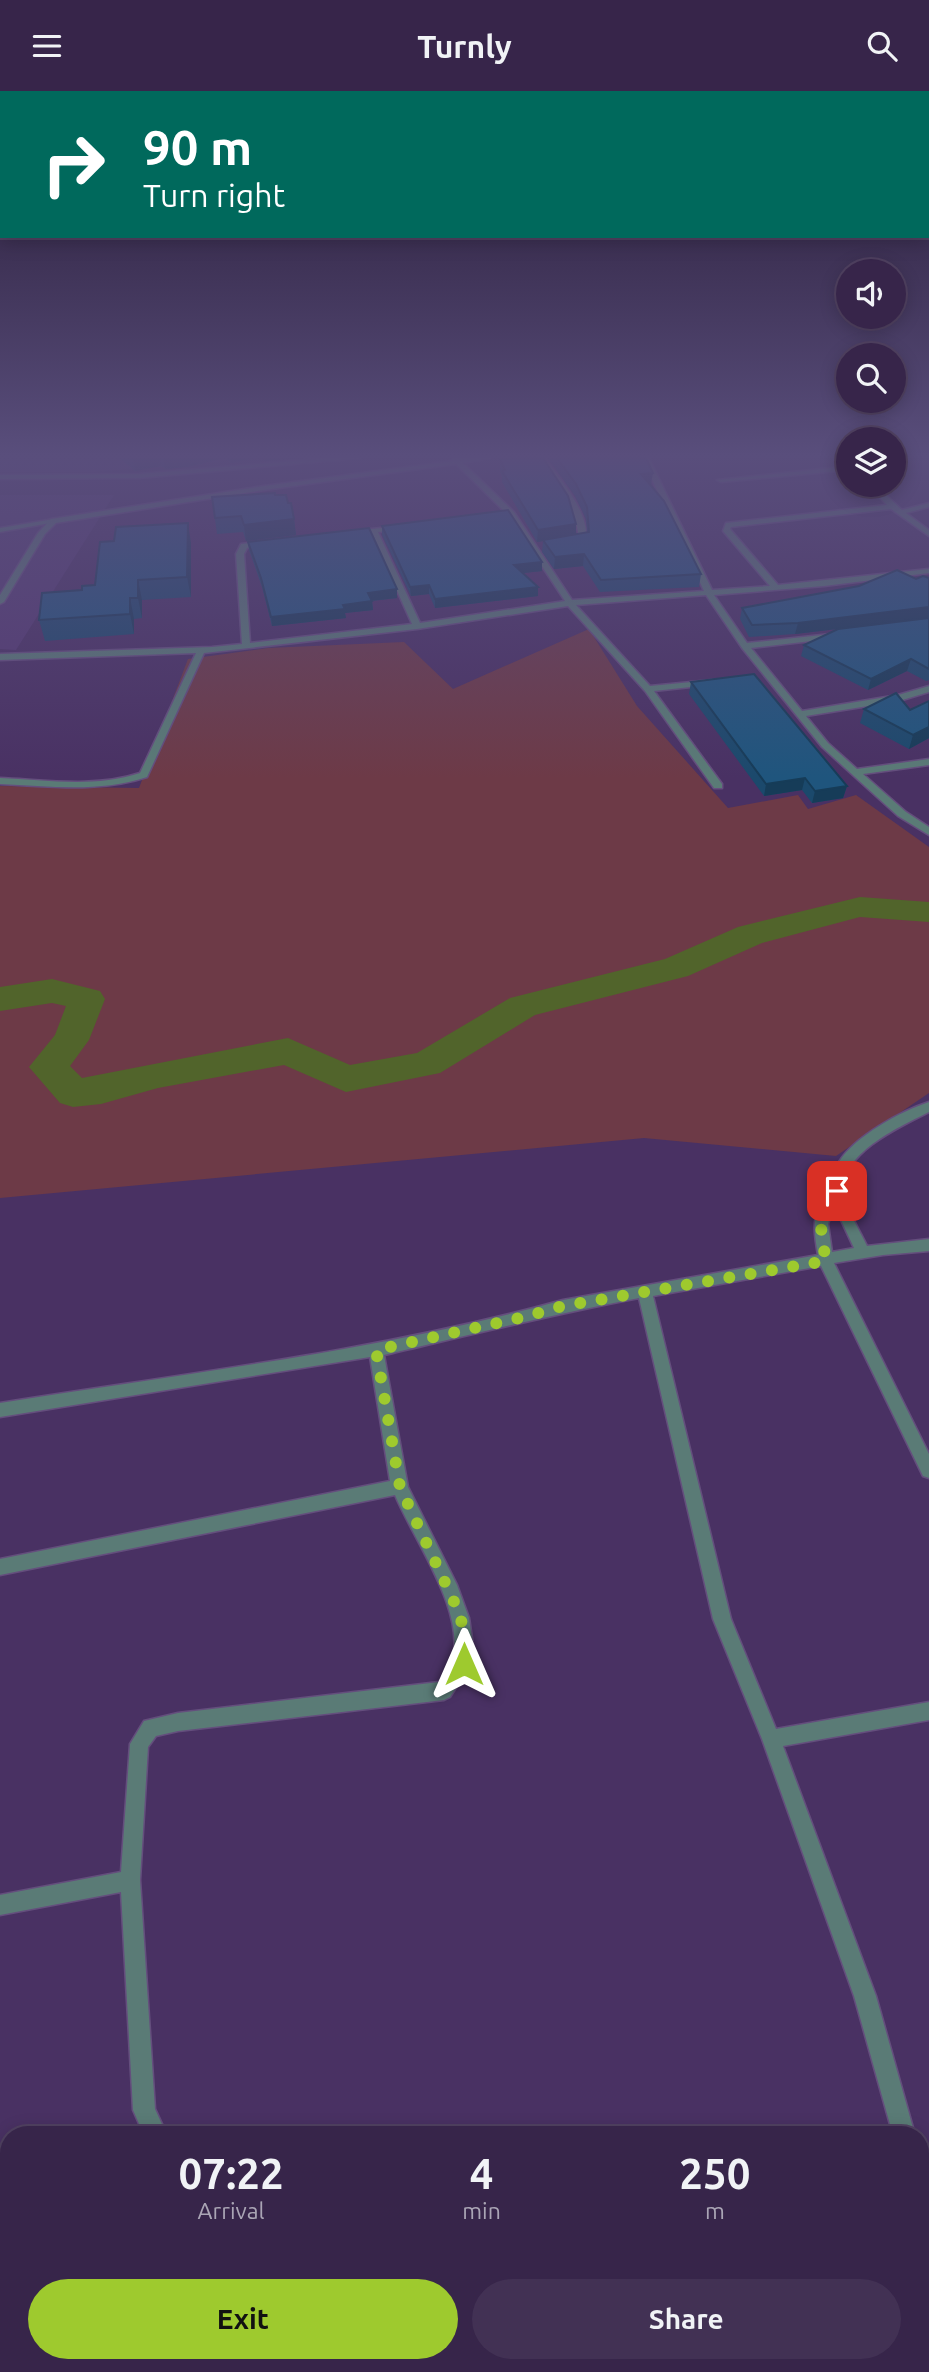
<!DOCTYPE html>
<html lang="en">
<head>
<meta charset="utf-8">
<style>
	:root { --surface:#37254a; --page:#423154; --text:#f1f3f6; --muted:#aaa5b5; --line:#514262; --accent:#9eca2e }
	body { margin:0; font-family:Ubuntu,sans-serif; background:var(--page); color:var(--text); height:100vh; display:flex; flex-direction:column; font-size:26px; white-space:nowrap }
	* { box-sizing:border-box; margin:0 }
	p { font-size:23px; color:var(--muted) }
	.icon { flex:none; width:38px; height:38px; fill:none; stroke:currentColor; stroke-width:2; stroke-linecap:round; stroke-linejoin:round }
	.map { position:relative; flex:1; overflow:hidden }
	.side { position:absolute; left:0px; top:2035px; width:929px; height:247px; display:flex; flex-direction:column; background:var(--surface); border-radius:28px 28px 0 0; box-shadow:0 4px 18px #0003,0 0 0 2px var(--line) }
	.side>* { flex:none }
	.banner { position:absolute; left:0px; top:0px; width:929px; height:147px; box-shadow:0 4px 18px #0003,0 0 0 2px var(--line); background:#00695c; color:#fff; overflow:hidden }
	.tools { position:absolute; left:836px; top:168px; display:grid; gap:14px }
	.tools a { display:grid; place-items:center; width:70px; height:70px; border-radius:50%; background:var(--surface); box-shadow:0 4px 18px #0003,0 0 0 2px var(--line); font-size:35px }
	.pin { position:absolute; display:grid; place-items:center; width:60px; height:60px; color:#fff; margin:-30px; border-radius:14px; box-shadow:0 4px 10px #0006 }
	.me { position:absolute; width:77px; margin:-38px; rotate:0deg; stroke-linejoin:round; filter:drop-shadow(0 0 5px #0008) }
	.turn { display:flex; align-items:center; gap:24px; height:147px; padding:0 28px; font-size:32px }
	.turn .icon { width:91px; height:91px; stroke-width:2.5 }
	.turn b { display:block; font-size:49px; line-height:60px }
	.eta { display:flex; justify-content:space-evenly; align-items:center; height:119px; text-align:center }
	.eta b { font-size:42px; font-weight:700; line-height:49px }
	.cta { display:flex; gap:14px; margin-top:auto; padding:14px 28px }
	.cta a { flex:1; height:80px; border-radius:42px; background:var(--accent); color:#111; font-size:28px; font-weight:700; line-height:80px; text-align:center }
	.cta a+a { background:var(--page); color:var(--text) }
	header { display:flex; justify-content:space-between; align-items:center; height:91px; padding:0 28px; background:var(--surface); font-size:32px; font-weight:700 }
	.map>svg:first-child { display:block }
	.built { fill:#543972 }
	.green { fill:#6d3a47 }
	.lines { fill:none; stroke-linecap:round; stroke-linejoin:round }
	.river { fill:#51642b; fill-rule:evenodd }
	.lane-casing { stroke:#644e7d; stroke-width:3 }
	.street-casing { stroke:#644e7d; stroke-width:3 }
	.lane { fill:#5a7b76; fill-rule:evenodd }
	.street { fill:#5a7b76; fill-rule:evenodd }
	.wall { fill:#1b496c }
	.shaded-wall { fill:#163c58 }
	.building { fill:#1f557d; stroke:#163c58; stroke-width:2 }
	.route { stroke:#9eca2e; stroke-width:12; stroke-dasharray:0 21.6 }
</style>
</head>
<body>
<header><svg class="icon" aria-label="menu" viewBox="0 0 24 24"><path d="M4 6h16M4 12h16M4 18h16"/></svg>Turnly<svg class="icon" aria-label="search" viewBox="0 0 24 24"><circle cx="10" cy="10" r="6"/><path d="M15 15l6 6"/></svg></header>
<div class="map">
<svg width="929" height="2281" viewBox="0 0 929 2281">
	<rect width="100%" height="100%" fill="#493163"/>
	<!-- built -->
	<path class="built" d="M0,367H260L95,381H0Z
		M0,404H114L16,559L0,558Z"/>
	<!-- green -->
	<path class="green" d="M589,538L637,615L728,717L798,704L808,718L856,704L929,756V1002L836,1065L644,1047L0,1107V695L139,697L188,568L268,557L404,551L453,598Z"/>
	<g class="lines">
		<!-- river -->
		<path class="river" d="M860,806L929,811V831L860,826L762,852L688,885L535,924L440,982L346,1001L284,974L158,997L101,1013L73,1016L60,1012L29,976L55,944L66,915L52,912L0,920V896L52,888L100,900L105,908L89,949L70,975L82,987L288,947L350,974L417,962L510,907L665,868L738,836Z"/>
		<defs>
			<path id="lane" d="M54,428L57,430L56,431L0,441V437Z"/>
			<path id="street" d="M329,367H360L139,387L0,388V384L139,383Z
				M452,367H490L463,372L514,421L572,509L704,500L642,367H649L712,499L770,495L723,440L726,432L887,414L868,394H875L902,419L929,412V416L906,422L929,439V445L891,418L731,436L730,438L778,494L929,478V482L824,495L714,504L747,552L840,542L841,544L837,547L751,557L802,620L898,604L929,595V601L899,610L806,625L828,652L857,678L929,668V674L863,683L906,721L929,736V744L898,725L822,656L742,557L706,504L576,514L650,595L712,589L713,591L709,594L654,600L722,693V697H714L645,600L568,515L417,538L204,562L147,686C99,702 50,695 0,693V687C46,689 95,697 140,682L196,562L0,569V563L212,556L242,553L236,463L241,453L266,450L270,452L247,457L244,463L250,552L412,533L371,442L349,444L348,442L352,440L401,435V439L378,441L420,532L565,510L508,424L456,373L264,399L56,432L45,443L4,511L0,513V504L38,442L51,428L264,395L453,370Z
				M538,367H545C561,390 590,421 586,451L574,455L570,453L579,448C576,416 555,392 538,367Z
				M849,375V379L721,391L717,389Z
				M929,1011V1021C901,1035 841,1062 844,1099C846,1119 859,1138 867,1155L929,1148V1160L883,1164L834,1172L929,1363V1387L923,1385L821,1175L653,1205L731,1528L776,1638L929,1611V1629L783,1655L876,1905L915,2044H893L854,1905L762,1648L713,1528L639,1207C554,1223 469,1244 384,1264L408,1396L457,1494L469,1527L473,1554L468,1578L450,1606L444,1609L178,1640L156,1645L148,1656L140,1789L155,2018L167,2044H144L133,2019L121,1801L0,1824V1804L121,1781L130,1653L144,1630L178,1622L439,1591C443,1586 449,1580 451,1573C469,1524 414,1450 395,1404L0,1484V1468L390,1390L370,1266L0,1326V1312C188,1282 379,1260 563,1209L818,1164C815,1147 812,1131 819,1115C822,1109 829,1103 830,1097C833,1087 833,1080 839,1071C854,1046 901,1020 929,1011ZM834,1114L854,1157L832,1161L828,1133Z
				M920,2089L929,2094V2141L920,2136Z
				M365,2273H389L388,2281H364Z
				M576,2273H600L602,2281H578Z"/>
		</defs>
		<!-- lane casing -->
		<use href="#lane" class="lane-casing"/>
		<!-- street casing -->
		<use href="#street" class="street-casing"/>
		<!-- lane -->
		<use href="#lane" class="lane"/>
		<!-- street -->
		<use href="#street" class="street"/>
	</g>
	<!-- wall -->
	<path class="wall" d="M120,367H253L231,372L225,367L186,376L165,378L161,375L135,380Z
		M548,367H646L651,393H649L701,483L699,496L600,501L583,475L554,478L542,461L543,450L537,451L502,391V386L500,380V368L576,443L587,441L586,428L575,405Z
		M275,404L288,412L294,428L296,444L246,450L243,441L217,443L212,406Z
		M382,435L542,480L523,482L538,505L435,517L429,503L411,505L382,444Z
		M248,451L397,507L372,510L373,519L345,522L346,527L272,535L262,496L249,459Z
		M191,452V506L142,509V527L134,528V543L45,550L39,529L82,499Z
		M929,487V589L926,590L907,580L868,599L801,565L804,554L837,538L795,543L749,546L740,528L742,517L916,488Z
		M691,591L847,695L843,707L812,712L802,699L764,705L689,603Z
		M929,610V647L909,658L860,632L864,618L910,619Z"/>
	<!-- shaded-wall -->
	<path class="shaded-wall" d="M133,367H160L161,375L135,380Z
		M163,367H225L186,376L165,378Z
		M231,367H253L231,372Z
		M265,367H295L265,370Z
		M653,382L651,393L639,394L641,383Z
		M294,428L296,444L246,450L244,434Z
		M188,432L191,452V506L187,486Z
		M576,433V445L537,451L538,439Z
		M584,463L583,475L554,478L555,466Z
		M542,471V480L514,483V474Z
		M138,489L142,509V527L138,507Z
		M429,494V503L411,505L410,496Z
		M538,496V505L435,517V508Z
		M397,498V507L369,510L368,502Z
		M130,507L134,528V543L130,523Z
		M372,510L373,519L345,522L346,527L272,535L271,526L343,514Z
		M929,516V527L795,543L798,532Z
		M911,568L907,580L868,599L871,588Z
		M929,636V647L909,658L913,644Z
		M805,687L802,699L764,705L766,693Z
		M847,695L843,707L812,712L815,700Z"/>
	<!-- building -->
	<path class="building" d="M521,367H543L568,405L576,433L538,439L502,380L505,379L500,368Z
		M557,367H646L653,382L641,383L664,410L701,483L601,489L584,463L555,466L543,449L589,441L587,416L576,393Z
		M275,402V404H286L288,412H291L294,428L244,434L241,425L215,427L212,406Z
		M508,419L542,471L514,474L538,496L435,508L429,494L410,496L382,435Z
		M188,432L187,486L138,489V507H130V523L39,529L42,502L82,499V495L95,494L100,451L114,450L116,436Z
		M369,437L397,498L368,502L372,510L343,514L345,518L271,526L261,487L248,451Z
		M897,479L916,488L923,485L929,487V516L798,532L752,534L742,517L859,495Z
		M929,527V578L911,568L871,588L804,554L838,538Z
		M754,583L847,695L815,700L805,687L766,693L691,591Z
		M896,602L910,619L929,610V636L913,644L864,618Z"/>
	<!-- sky -->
	<linearGradient id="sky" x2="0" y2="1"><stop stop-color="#281b36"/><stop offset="0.53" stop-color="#594e7c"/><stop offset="1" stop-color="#594e7c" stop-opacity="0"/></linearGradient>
	<rect width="929" height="687" fill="url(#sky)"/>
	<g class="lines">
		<!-- route -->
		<path class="route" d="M464,1573L466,1545L457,1517L400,1396L376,1259L524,1226L563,1215L826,1170C821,1140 815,1125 837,1100"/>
	</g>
</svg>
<div class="tools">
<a><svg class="icon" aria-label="sound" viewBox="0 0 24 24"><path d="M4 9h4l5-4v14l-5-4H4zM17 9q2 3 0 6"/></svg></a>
<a><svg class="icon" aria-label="search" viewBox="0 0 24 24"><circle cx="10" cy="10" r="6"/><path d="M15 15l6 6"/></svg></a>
<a><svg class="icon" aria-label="layers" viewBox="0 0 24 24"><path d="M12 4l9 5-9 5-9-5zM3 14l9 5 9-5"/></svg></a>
</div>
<div class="pin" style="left:837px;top:1100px;background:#d93025"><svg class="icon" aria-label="arrive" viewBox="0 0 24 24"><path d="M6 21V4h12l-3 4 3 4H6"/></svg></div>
<svg class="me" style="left:464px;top:1573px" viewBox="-20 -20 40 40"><path d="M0-17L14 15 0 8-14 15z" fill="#9eca2e" stroke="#fff" stroke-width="4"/></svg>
<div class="banner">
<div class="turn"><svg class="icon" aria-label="right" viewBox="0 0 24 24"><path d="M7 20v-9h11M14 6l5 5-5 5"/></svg><div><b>90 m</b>Turn right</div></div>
</div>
<section class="side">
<div class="eta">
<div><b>07:22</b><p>Arrival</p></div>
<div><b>4</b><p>min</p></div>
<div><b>250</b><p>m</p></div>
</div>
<div class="cta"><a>Exit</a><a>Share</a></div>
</section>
</div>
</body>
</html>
